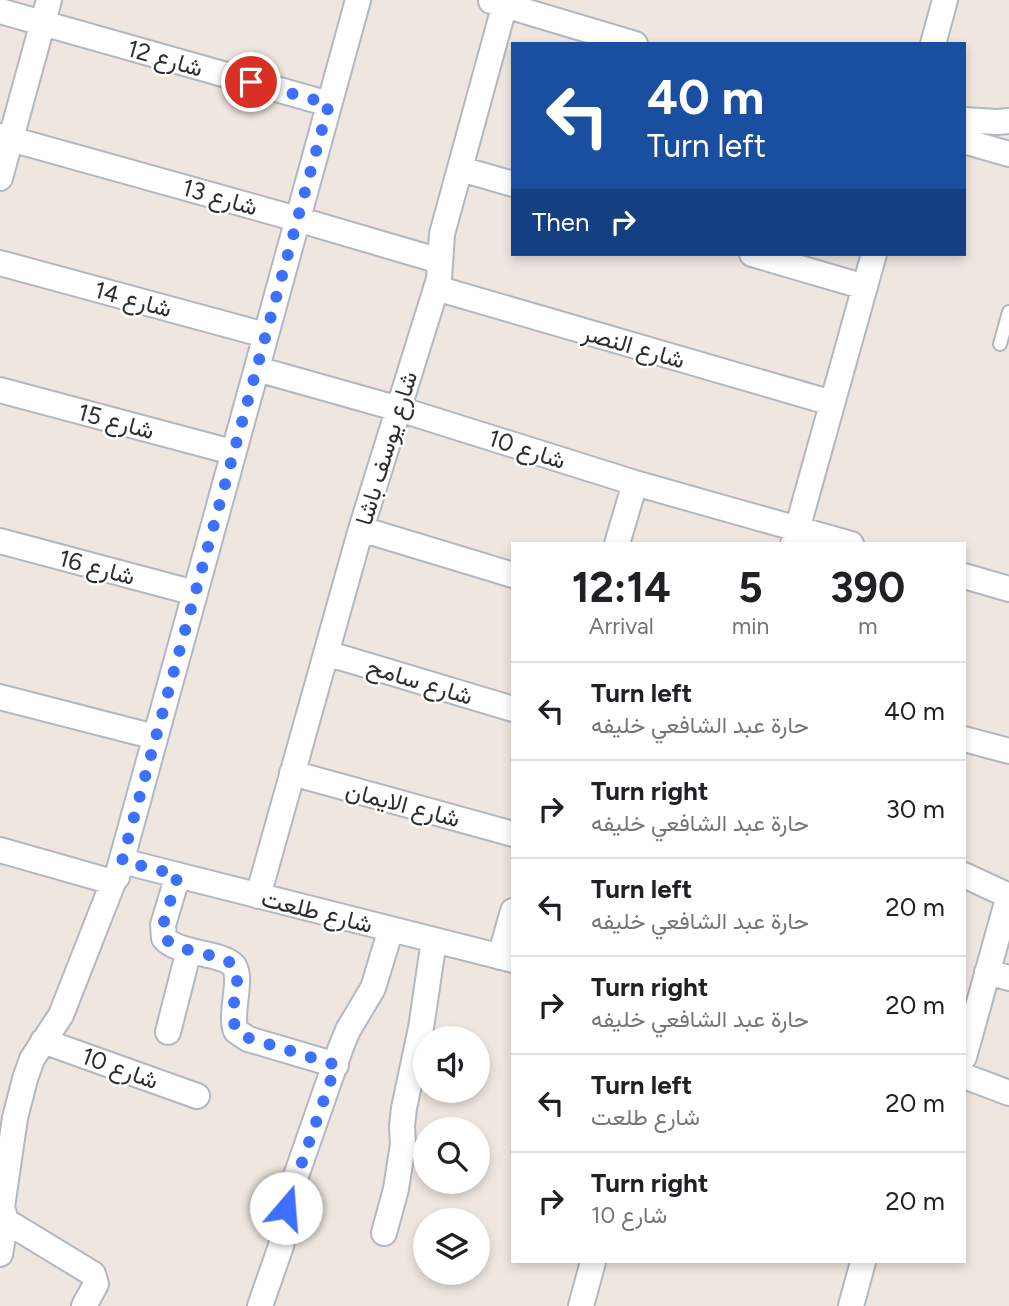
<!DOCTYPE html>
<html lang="en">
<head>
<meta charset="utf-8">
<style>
	:root { --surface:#fff; --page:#f6f6f6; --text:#202124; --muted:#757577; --line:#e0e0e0 }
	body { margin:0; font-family:Figtree,Vazirmatn,sans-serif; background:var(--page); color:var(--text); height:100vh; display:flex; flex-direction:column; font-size:26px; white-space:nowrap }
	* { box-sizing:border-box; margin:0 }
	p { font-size:23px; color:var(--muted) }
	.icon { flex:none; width:38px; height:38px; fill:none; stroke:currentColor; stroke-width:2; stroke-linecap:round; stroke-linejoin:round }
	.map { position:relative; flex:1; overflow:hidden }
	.sheet { position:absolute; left:511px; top:542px; width:455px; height:721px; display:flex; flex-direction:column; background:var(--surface); border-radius:0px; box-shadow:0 4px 10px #0003 }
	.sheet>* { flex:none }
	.guide { position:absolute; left:511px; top:42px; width:455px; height:214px; border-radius:0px; box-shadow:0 4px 10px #0003; background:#1a4fa0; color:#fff; overflow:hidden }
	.fabs { position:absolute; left:413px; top:1026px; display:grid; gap:14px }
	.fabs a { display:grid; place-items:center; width:77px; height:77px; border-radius:50%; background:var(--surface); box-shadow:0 4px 10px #0003; font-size:35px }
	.pin { position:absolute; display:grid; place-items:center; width:60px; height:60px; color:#fff; margin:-30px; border:4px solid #fff; border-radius:50%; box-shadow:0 2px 7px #0007 }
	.me { position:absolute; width:77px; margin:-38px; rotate:18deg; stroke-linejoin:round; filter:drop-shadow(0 0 5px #0008) }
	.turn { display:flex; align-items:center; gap:24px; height:147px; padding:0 21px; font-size:32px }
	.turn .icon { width:91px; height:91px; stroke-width:2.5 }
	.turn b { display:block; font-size:49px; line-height:60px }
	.then { display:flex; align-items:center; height:66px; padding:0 21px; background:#0003; gap:14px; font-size:26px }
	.eta { display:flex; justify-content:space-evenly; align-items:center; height:119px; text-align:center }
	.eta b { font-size:42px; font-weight:700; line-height:49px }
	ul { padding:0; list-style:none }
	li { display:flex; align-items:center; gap:21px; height:98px; padding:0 21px; border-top:2px solid var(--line) }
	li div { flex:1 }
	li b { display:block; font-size:26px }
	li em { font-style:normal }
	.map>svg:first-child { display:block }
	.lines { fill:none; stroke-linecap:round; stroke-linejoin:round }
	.lane-casing { stroke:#b3b7c1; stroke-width:16 }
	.street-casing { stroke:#b3b7c1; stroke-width:28 }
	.lane { stroke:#fff; stroke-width:12 }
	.street { stroke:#fff; stroke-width:24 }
	.route { stroke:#3c71ff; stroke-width:12; stroke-dasharray:0 21.6 }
	.labels { text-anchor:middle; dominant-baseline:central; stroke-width:5; stroke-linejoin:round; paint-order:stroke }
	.street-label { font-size:24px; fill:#2d2d2d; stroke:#fff }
</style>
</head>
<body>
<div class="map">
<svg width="1009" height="1306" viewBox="0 0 1009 1306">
	<rect width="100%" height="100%" fill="#efe7df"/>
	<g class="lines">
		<defs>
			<path id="lane" d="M1000,344L1009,312"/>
			<path id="street" d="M491,1L635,44
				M0,11L329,104
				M933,44L945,0
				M964,120L997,122L1009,121
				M0,136L297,219L440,261
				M964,141L1009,154
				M461,169L513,184
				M0,178L49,0
				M752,254L865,287
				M0,263L265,335
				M436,288L832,403
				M257,369L399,409L635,483L851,544
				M0,390L232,452
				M361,529L513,575
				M0,541L195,593
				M617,544L635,483
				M793,544L874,254
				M964,576L1009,589
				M326,653L513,709
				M0,697L155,737
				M964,739L1009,751
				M292,773L513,834
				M0,850L109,881L117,877L358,0
				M122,861L513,960
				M178,875L163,925L164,938C178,955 223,952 234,966C243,980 229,1013 236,1031L248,1039L336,1065
				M964,875L1009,896
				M258,896L361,529L439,279L442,234L506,0
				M500,957L513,911
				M987,972L1009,978
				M168,1032L189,950
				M43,1041L197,1096
				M964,1057L1009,895
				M964,1076L1009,1093
				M2,1207L15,1118L25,1079L32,1059L61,1015L114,880
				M6,1221L93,1274L96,1284L84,1306
				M384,1233L396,1189L403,1144L402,1126L404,1108L421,1028L434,940
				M0,1254L6,1221L2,1207
				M260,1306L281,1246L289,1196L341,1047L348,1030L373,988L391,929
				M581,1306L593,1262
				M851,1306L863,1262"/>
		</defs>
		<!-- lane casing -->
		<use href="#lane" class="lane-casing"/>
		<!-- street casing -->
		<use href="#street" class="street-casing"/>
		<!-- lane -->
		<use href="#lane" class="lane"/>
		<!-- street -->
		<use href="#street" class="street"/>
	</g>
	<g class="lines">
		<!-- route -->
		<path class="route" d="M251,82L329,104L122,861L178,875L163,925L164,937C178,955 226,952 234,967C245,986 221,1017 242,1036L336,1065L286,1208"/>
	</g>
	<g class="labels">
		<!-- street labels -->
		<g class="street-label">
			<text transform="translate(165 58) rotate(16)">شارع 12</text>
			<text transform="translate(220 197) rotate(16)">شارع 13</text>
			<text transform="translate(133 299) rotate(15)">شارع 14</text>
			<text transform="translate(634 346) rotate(16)">شارع النصر</text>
			<text transform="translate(116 421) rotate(15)">شارع 15</text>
			<text transform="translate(386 448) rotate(-73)">شارع يوسف باشا</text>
			<text transform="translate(527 449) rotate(18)">شارع 10</text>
			<text transform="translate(97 567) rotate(15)">شارع 16</text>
			<text transform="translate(420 681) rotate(17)">شارع سامح</text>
			<text transform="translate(403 804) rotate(15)">شارع الايمان</text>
			<text transform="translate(317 911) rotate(14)">شارع طلعت</text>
			<text transform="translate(120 1068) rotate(20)">شارع 10</text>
		</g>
	</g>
</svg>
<div class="fabs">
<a><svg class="icon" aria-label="sound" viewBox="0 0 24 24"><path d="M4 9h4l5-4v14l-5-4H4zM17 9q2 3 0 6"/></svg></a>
<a><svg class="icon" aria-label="search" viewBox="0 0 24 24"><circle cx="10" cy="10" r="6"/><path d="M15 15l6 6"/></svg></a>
<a><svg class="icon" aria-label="layers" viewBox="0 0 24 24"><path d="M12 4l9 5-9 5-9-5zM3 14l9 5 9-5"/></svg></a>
</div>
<div class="pin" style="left:251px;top:82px;background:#d93025"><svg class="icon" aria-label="arrive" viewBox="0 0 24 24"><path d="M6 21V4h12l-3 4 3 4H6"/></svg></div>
<svg class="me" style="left:286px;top:1208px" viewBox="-20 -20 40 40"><circle r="19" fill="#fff"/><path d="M0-13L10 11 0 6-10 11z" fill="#3c71ff"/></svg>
<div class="guide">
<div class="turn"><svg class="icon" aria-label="left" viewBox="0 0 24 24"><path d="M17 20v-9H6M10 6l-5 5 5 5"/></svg><div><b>40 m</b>Turn left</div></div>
<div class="then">Then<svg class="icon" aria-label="right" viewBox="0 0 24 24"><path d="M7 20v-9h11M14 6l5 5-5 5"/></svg></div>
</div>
<section class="sheet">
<div class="eta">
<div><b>12:14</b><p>Arrival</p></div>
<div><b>5</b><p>min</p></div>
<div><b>390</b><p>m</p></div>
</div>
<ul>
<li><svg class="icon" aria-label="left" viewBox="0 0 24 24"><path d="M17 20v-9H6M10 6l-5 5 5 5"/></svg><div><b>Turn left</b><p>حارة عبد الشافعي خليفه</p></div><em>40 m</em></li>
<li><svg class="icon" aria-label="right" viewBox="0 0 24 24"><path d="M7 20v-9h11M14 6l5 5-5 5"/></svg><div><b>Turn right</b><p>حارة عبد الشافعي خليفه</p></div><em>30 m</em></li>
<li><svg class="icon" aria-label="left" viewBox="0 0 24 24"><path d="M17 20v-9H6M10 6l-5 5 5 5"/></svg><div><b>Turn left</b><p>حارة عبد الشافعي خليفه</p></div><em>20 m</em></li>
<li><svg class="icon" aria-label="right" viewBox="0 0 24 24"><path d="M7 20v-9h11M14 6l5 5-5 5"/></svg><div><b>Turn right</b><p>حارة عبد الشافعي خليفه</p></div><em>20 m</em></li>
<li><svg class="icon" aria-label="left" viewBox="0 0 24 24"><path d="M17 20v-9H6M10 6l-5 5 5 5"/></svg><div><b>Turn left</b><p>شارع طلعت</p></div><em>20 m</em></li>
<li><svg class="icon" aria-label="right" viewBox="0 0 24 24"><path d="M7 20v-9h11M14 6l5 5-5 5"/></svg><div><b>Turn right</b><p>شارع 10</p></div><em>20 m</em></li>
</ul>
</section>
</div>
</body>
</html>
